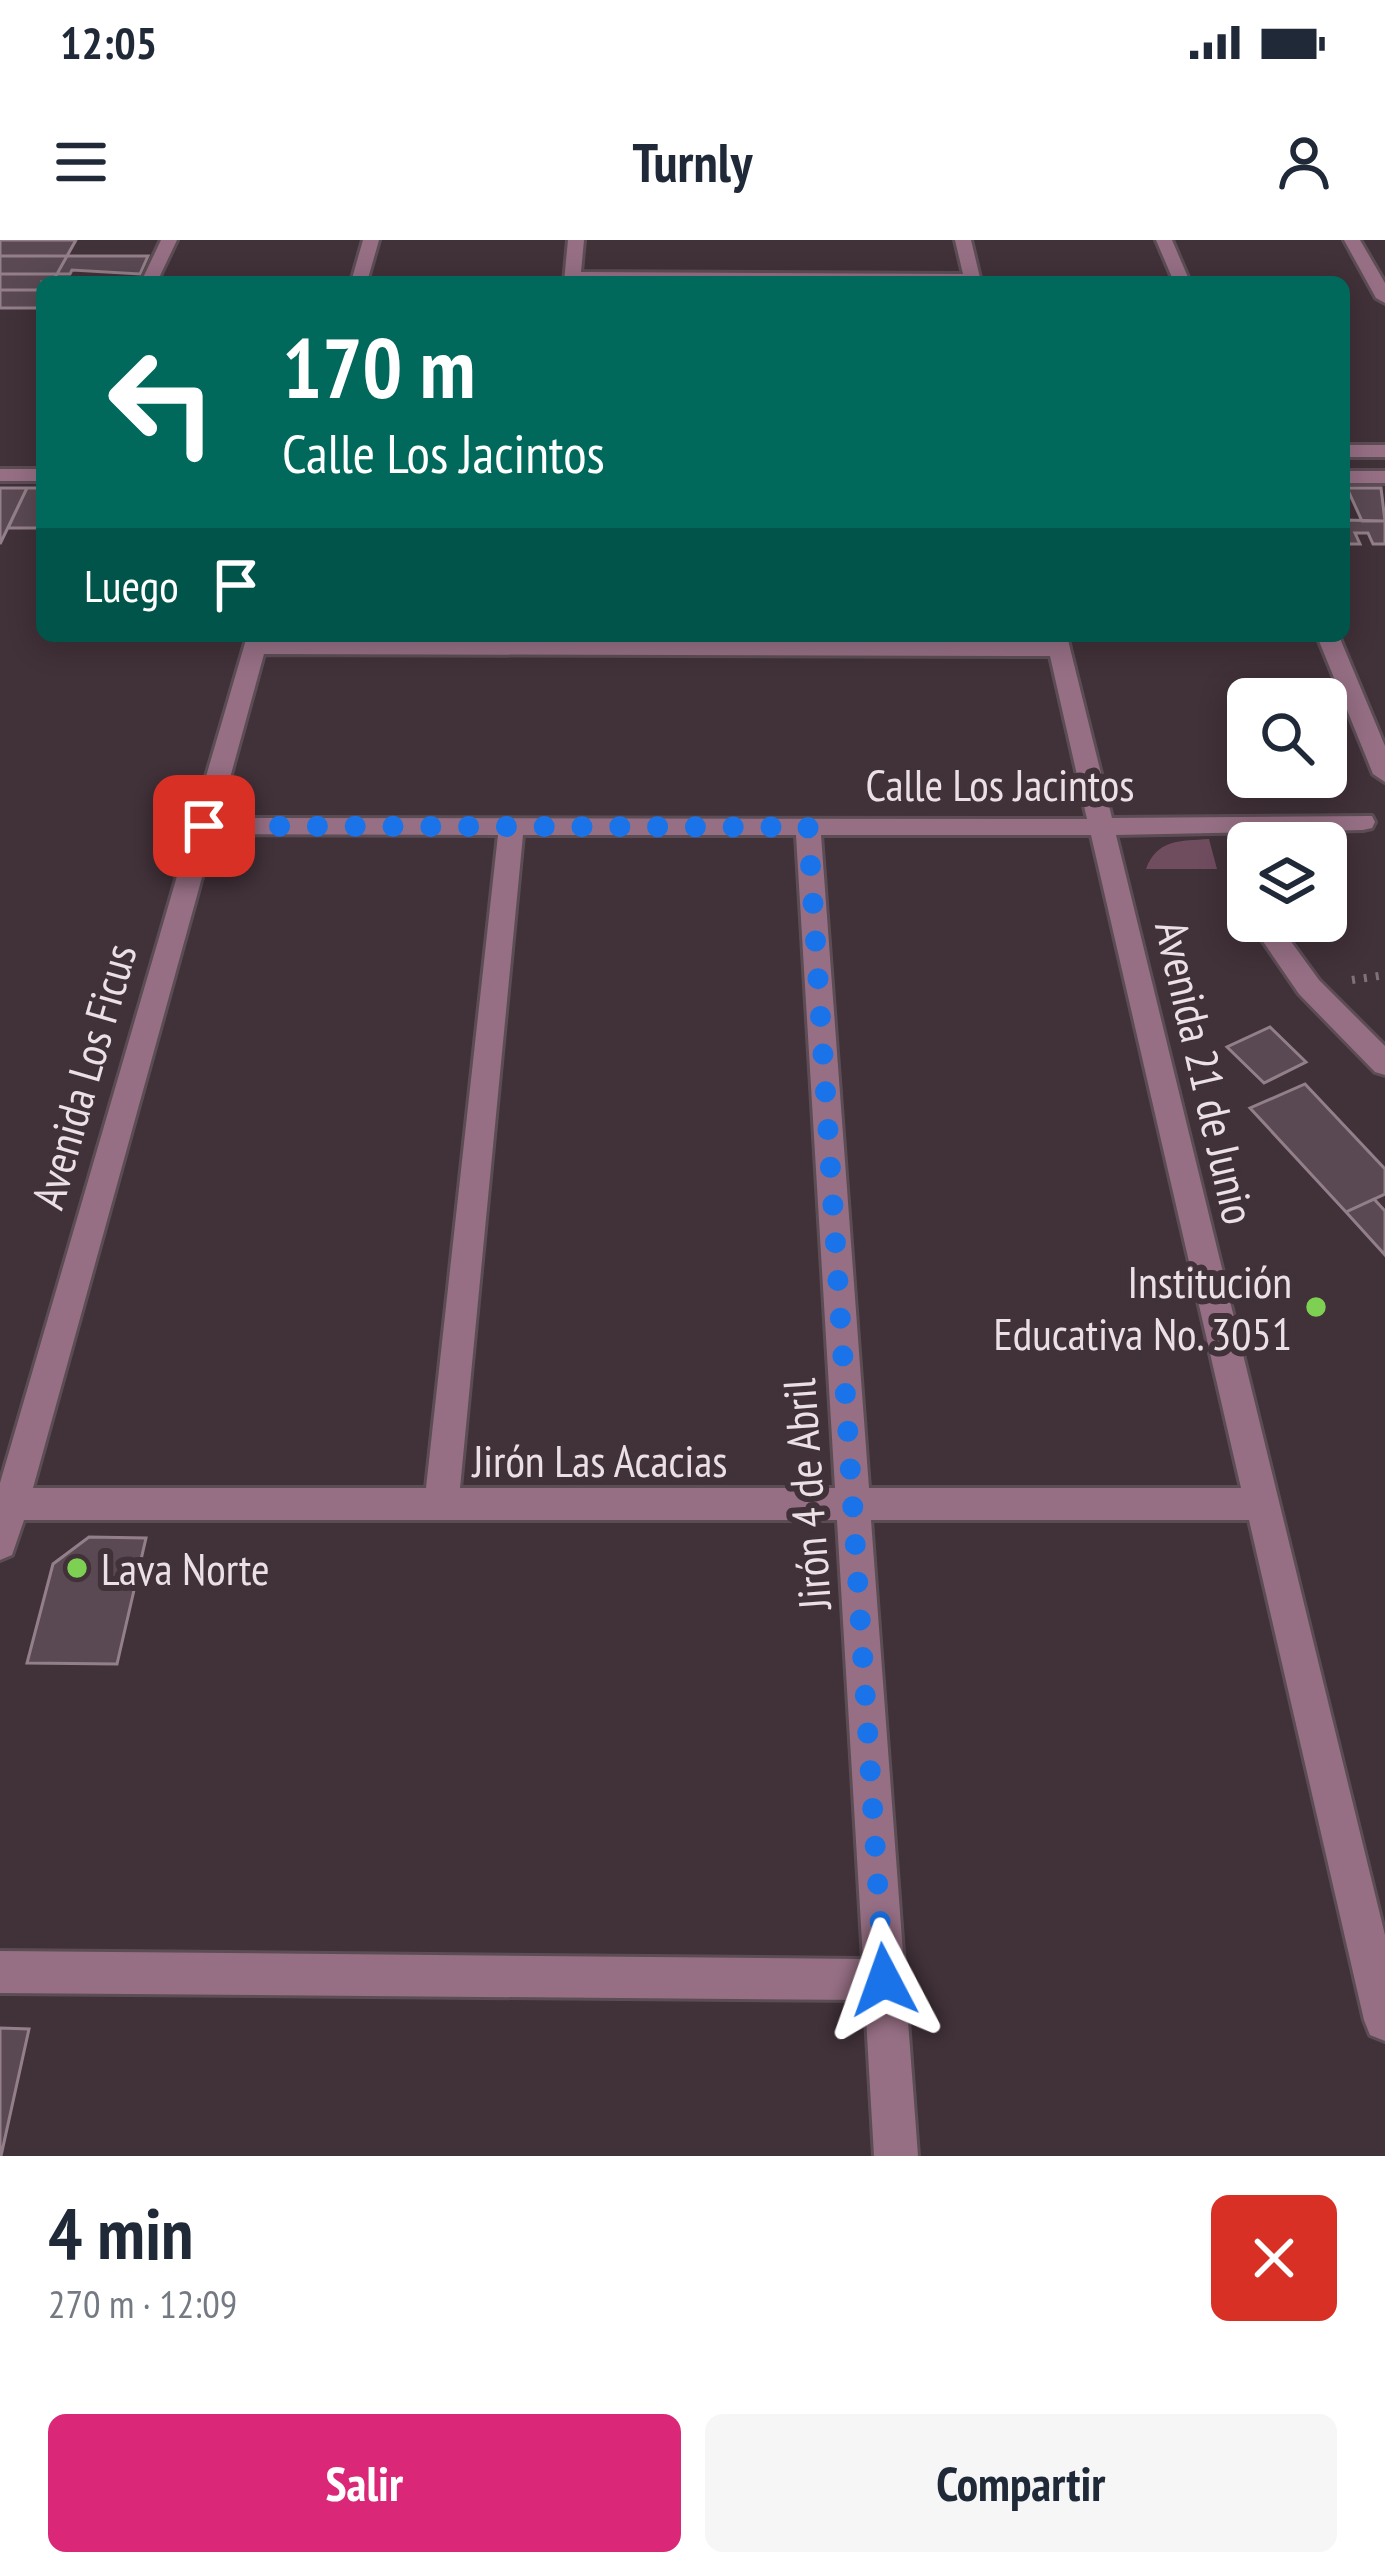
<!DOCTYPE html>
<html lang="es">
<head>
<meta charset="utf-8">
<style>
	:root { --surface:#fff; --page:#f6f6f7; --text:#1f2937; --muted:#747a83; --accent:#db2777 }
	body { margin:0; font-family:"PT Sans Narrow",sans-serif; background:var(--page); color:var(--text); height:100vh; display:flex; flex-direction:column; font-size:45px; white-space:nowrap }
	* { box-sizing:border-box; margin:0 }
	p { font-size:39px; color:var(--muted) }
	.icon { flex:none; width:66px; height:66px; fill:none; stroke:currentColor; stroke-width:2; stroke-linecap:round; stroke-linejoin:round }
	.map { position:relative; height:1916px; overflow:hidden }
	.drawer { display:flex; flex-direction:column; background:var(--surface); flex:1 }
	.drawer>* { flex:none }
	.guide { position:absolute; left:36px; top:36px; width:1314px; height:366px; border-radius:18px; box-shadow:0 6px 30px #0003; background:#00695c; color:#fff; overflow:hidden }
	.fabs { position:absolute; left:1227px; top:438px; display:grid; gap:24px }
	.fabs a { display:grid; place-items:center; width:120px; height:120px; border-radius:18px; background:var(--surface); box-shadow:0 6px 30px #0003; font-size:60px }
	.pin { position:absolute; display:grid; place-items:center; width:102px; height:102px; color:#fff; margin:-51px; border-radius:24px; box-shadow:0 6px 18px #0006 }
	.me { position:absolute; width:132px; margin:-66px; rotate:356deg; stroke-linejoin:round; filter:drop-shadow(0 0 9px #0008) }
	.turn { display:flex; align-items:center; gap:42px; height:252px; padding:0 48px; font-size:54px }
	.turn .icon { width:156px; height:156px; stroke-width:2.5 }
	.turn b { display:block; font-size:84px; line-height:102px }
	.then { display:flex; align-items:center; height:114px; padding:0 48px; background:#0003; gap:24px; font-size:45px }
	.round { display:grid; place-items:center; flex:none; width:126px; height:126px; border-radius:18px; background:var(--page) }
	.overview { display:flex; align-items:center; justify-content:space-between; height:204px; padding:0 48px }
	h1 { font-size:72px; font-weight:700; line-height:90px }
	.cta { display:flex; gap:24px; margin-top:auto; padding:24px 48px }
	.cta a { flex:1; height:138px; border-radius:18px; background:var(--accent); color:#fff; font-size:48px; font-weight:700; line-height:138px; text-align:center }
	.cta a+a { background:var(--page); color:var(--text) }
	.status { display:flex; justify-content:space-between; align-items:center; height:84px; padding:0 60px; background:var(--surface); direction:ltr }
	.status svg { height:33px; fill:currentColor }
	header { display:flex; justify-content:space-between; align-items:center; height:156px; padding:0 48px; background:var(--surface); font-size:54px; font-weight:700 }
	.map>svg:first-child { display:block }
	.green { fill:#704c5f }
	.building { fill:#5a4952; stroke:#937f89; stroke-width:3 }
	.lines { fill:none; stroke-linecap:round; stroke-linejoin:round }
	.minor-casing { stroke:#5c4d55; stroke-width:6 }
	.path { stroke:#807279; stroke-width:8; stroke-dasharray:3 9; stroke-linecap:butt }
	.minor { fill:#966f84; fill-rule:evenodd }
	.route { stroke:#1a73e8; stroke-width:21; stroke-dasharray:0 37.8 }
	.poi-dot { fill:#7ed053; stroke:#413139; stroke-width:4.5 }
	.labels { text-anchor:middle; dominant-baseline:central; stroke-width:12; stroke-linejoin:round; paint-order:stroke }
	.street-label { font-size:45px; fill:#ebe0e5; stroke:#413139 }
	.poi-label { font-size:45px; fill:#ebe0e5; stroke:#413139; text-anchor:end }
</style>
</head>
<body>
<div class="status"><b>12:05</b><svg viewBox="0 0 49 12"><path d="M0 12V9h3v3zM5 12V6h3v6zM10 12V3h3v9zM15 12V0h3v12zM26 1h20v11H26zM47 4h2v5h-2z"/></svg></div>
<header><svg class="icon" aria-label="menu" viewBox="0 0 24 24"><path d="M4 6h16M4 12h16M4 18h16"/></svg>Turnly<svg class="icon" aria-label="person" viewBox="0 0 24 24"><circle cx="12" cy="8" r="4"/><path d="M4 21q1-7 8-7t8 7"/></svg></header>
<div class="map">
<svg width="1385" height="1916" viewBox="0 0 1385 1916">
	<rect width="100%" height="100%" fill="#413139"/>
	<!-- green -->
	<path class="green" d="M1209,599L1217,629H1146C1157,599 1180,601 1209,599Z"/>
	<!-- building -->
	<path class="building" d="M0,0H76L67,16H0Z
		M0,16H67L57,34H0Z
		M67,16H148L140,34L72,30L70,34H57Z
		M0,34H57L53,42H42V50H0Z
		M0,50H42V61L38,68H0Z
		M0,248H27L0,304Z
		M27,248H42V288H8Z
		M1347,248H1381L1385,281H1362Z
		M1344,280L1385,281V304H1373L1368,293H1355L1360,304H1344Z
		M1270,787L1306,822L1264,843L1227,807Z
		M1305,844L1385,929V954L1346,972L1250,868Z
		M1374,959L1385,971V1015L1346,972Z
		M89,1297L146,1298L117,1424L27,1423L53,1324Z
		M0,1788L29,1789L1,1916H0Z"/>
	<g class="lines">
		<defs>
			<path id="minor" d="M161,0H177L157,42H141Z
				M363,0H379L367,42H351Z
				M568,0H584L581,32L963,34L955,0H971L981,42H564Z
				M1156,0H1172L1190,42H1174Z
				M1344,0H1360L1385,43V63L1376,58Z
				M1344,205H1385V217H1344Z
				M0,229H42V241H0Z
				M1344,231H1385V243H1344Z
				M247,396H269L268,400L1046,402L1045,396H1067L1112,578L1372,576L1375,582L1372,588L1363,590L1116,595L1385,1695V1801L1370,1795L1364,1780L1249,1280H871L918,1916H874L865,1760L0,1753V1711L863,1719L837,1280H24L12,1315L0,1320V1243ZM264,414L1050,416L1087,579L219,578ZM214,594L498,595L426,1248H33ZM523,595H796L835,1248H460ZM821,595H1091L1241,1248H869Z
				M1317,396H1339L1385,506V542L1373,534Z
				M1249,681H1276L1319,740L1385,806V835L1375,832L1299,754Z"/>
		</defs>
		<!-- minor casing -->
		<use href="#minor" class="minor-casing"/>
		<!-- path -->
		<path class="path" d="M1352,740L1385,735"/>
		<!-- minor -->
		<use href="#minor" class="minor"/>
	</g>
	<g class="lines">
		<!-- route -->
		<path class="route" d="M204,586L808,587L884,1740"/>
	</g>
	<!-- markers -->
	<g class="poi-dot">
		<circle cx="1316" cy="1067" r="12"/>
		<circle cx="77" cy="1328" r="12"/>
	</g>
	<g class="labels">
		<!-- street labels -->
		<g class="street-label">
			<text x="1000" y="544">Calle Los Jacintos</text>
			<text transform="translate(1206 832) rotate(77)">Avenida 21 de Junio</text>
			<text transform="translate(83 836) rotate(-74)">Avenida Los Ficus</text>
			<text x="600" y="1220">Jirón Las Acacias</text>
			<text transform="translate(806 1254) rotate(-94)">Jirón 4 de Abril</text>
		</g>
		<!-- poi labels -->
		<g class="poi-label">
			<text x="1292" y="1041">Institución<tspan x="1292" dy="52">Educativa No. 3051</tspan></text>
			<text x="101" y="1328" text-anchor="start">Lava Norte</text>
		</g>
	</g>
</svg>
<div class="fabs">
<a><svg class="icon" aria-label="search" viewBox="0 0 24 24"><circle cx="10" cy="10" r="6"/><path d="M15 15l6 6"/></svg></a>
<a><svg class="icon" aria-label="layers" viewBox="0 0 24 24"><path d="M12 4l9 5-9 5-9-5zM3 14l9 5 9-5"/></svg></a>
</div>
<div class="pin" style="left:204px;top:586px;background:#d93025"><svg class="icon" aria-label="arrive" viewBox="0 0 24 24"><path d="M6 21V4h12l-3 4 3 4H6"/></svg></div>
<svg class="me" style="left:884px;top:1740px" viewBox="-20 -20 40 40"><path d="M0-17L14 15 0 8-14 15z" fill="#1a73e8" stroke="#fff" stroke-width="4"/></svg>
<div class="guide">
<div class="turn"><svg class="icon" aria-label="left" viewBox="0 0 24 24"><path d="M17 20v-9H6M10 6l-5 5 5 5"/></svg><div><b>170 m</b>Calle Los Jacintos</div></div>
<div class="then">Luego<svg class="icon" aria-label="arrive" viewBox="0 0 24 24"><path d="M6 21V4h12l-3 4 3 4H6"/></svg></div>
</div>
</div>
<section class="drawer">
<div class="overview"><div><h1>4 min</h1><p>270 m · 12:09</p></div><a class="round" style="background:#d93025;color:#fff"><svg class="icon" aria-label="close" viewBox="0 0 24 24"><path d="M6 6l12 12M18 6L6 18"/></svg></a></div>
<div class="cta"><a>Salir</a><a>Compartir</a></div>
</section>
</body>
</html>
